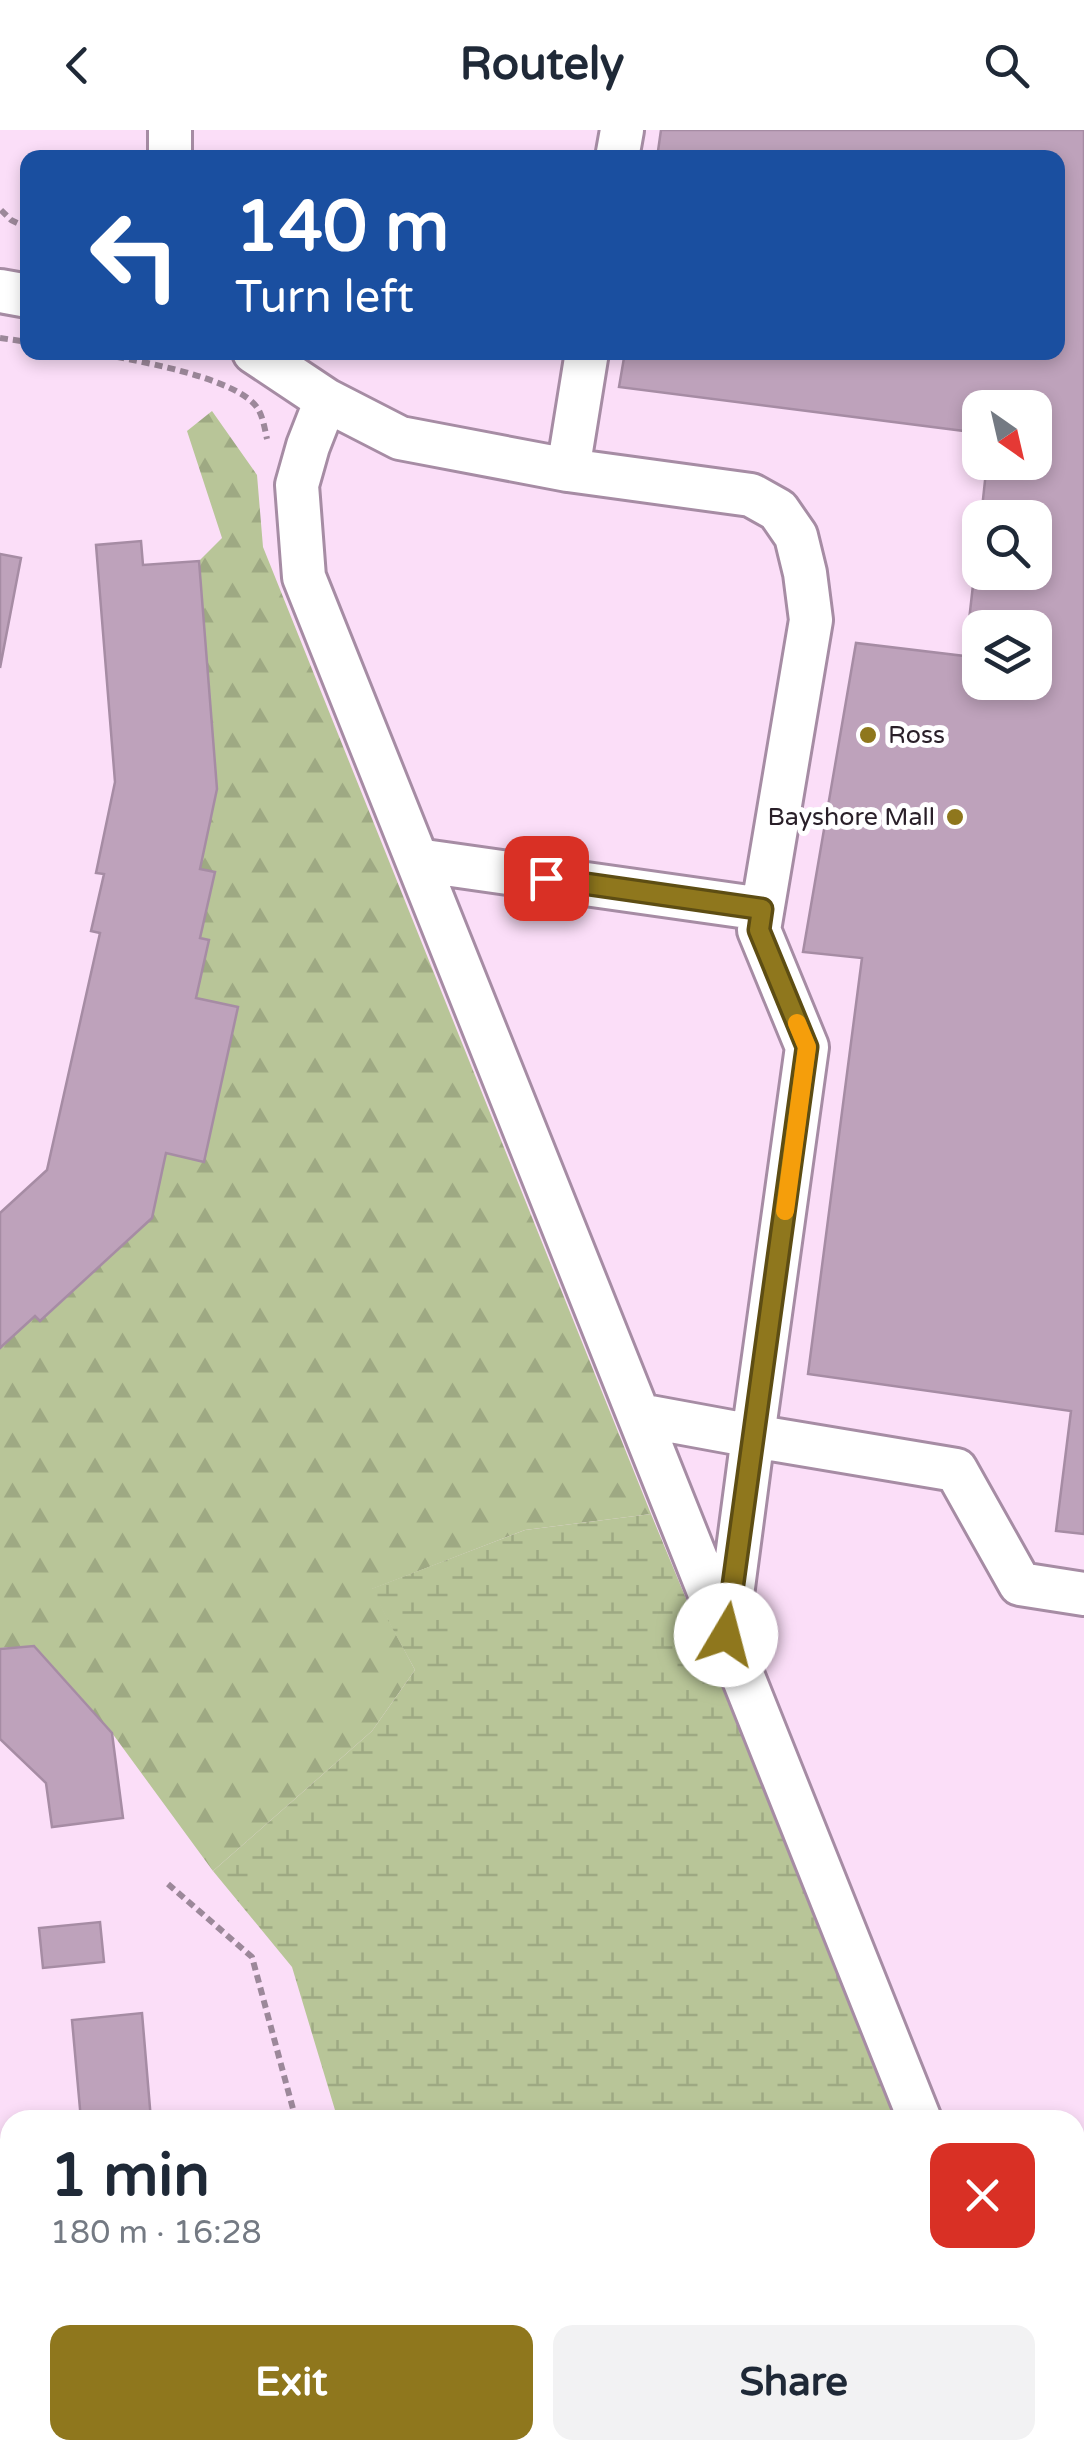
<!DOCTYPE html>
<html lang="en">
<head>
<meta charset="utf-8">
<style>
	:root { --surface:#fff; --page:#f2f2f3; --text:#1f2937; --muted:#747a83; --accent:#8f771d }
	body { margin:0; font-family:"Varela Round",sans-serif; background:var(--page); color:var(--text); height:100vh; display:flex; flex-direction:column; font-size:38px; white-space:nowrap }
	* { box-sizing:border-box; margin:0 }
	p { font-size:32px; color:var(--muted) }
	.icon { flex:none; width:55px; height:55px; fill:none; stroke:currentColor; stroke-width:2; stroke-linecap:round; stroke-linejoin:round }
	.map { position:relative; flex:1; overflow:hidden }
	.side { position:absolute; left:0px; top:1980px; width:1085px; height:350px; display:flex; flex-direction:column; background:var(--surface); border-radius:30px 30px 0 0; box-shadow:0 5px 15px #0003 }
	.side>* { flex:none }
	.top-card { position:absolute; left:20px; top:20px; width:1045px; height:210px; border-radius:20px; box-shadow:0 5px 15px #0003; background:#1a4fa0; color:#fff; overflow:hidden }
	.needle { width:65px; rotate:146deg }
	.buttons { position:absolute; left:962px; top:260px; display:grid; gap:20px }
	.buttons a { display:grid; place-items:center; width:90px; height:90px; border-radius:20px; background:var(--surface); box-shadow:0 5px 15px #0003; font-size:50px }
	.pin { position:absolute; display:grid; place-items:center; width:85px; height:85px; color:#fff; margin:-42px; border-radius:20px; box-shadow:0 5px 15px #0006 }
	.me { position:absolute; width:110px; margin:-55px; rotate:8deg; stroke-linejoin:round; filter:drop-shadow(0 0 8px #0008) }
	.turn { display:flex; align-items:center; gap:35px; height:210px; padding:0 50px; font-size:45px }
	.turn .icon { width:130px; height:130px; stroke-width:2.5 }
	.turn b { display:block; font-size:70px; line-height:85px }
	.round { display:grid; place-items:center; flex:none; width:105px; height:105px; border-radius:20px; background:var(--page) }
	.overview { display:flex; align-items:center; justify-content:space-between; height:170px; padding:0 50px }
	h1 { font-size:60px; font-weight:800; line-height:75px }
	.primary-button { display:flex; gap:20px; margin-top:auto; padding:20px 50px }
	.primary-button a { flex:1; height:115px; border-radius:20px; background:var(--accent); color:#fff; font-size:40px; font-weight:800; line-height:115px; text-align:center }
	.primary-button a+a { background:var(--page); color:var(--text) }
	header { display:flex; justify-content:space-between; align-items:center; height:130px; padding:0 50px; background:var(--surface); font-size:45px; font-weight:800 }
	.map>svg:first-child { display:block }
	.forest { fill:url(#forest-firs) }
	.wetland { fill:url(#wetland-marsh) }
	.building { fill:#bea2bb; stroke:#a68ca4; stroke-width:2.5; fill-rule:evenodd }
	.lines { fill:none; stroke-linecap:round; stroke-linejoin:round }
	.minor-casing { stroke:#a68ca4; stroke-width:48 }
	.path { stroke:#9c889a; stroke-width:6; stroke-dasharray:8 5; stroke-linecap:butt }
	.minor { stroke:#fff; stroke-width:42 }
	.route-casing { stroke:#5d4d13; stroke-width:25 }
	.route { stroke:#8f771d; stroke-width:18 }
	.slow { stroke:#f59e0b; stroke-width:18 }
	.poi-dot { fill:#8f771d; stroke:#fff; stroke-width:4 }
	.labels { text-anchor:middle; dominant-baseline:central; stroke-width:10; stroke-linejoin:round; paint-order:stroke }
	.poi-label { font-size:25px; fill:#291f28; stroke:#fff; text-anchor:start }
</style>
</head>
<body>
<header><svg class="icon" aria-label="back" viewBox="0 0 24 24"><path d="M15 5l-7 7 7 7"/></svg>Routely<svg class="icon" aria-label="search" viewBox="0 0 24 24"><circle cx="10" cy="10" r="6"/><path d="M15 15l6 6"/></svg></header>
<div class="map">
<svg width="1084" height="2330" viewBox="0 0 1084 2330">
	<defs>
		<pattern id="forest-firs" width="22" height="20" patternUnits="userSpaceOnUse" patternTransform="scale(2.5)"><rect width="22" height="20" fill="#b8c598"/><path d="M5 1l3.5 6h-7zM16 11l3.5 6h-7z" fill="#9ea983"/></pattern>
		<pattern id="wetland-marsh" width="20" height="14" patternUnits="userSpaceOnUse" patternTransform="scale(2.5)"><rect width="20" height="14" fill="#b8c598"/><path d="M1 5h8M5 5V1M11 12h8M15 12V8" fill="none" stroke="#9ea983"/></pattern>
	</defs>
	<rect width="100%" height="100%" fill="#fbdef8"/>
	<!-- forest -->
	<path class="forest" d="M212,281L257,345L263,417L651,1384L525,1400L372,1459L415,1540L372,1601L213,1741L112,1603L34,1516L0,1518V1218L35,1186L41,1191L152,1088L166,1023L204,1031L238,878L196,868L209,811L200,808L214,742L200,739L217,659L199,431L222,408L187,301Z"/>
	<!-- wetland -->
	<path class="wetland" d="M651,1384L902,1990H338L292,1837L213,1741L372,1601L415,1540L371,1459L525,1400Z
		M1075,2251L1084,2256V2330H742L734,2320H1075Z"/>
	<!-- building -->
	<path class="building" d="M661,0H1084V1404L1056,1401L1071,1281L808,1244L862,828L803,822L856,513L965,526L980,393V442H1035V388H981L987,332H1035V278H980V303L619,257L625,222H1058V28H657ZM980,498H1035V552H980Z
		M141,411L143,435L199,431L217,659L200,739L215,742L200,808L209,810L196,868L238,877L204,1032L166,1023L152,1088L40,1191L35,1186L0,1218V1083L47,1040L100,803L91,801L104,744L96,743L115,652L96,415Z
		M0,424L21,428L0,538Z
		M34,1516L112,1603L123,1688L52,1697L46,1653L0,1609V1519Z
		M100,1792L104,1832L43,1838L39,1798Z
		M142,1883L151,1990H81L72,1890Z
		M10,2172V2266L0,2267V2174Z"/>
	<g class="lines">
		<defs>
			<path id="minor" d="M170,28V0
				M617,28L622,0
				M0,161L28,166
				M254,222L326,270L400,308L568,340L751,365L778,380L796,406L805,443L811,490L759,800L807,917L753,1306L956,1340L1020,1454L1084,1464
				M326,270L308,316L297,355L304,447L920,1990
				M568,340L587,222
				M417,730L762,779
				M639,1285L753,1306L727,1503
				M1075,2104L1084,2092
				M232,2330L339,2320"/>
		</defs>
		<!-- minor casing -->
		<use href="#minor" class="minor-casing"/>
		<!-- path -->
		<path class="path" d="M1,80L11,90L28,98
			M0,208L28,212
			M91,222C128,229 239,247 258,279C263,287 265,300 267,309
			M168,1754L252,1827L296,1990
			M132,2330L140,2320"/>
		<!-- minor -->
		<use href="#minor" class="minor"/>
	</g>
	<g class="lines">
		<defs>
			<path id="route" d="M546,748L762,779L759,800L807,917L726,1505"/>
		</defs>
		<!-- route casing -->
		<use href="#route" class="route-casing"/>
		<!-- route -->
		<use href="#route" class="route"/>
		<!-- slow -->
		<path class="slow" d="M785,1081L807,917L797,893"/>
	</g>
	<!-- markers -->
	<g class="poi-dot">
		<circle cx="868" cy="605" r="10"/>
		<circle cx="955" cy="687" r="10"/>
	</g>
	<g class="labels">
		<!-- poi labels -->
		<g class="poi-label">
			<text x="888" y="605">Ross</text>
			<text x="935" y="687" text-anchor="end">Bayshore Mall</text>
		</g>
	</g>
</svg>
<div class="buttons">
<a><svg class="needle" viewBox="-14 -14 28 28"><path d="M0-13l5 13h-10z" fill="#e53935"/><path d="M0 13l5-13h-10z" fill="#747a83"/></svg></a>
<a><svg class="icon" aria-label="search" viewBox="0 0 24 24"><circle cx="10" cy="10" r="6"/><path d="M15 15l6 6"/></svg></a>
<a><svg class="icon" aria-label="layers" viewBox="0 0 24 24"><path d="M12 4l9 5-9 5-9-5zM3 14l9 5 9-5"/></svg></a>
</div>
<div class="pin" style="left:546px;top:748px;background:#d93025"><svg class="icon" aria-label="arrive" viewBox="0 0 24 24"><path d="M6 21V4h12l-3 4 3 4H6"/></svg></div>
<svg class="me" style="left:726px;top:1505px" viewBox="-20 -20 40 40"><circle r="19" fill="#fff"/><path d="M0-13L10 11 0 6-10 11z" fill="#8f771d"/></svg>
<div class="top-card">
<div class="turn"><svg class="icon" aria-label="left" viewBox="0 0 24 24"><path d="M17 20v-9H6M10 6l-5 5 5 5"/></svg><div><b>140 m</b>Turn left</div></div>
</div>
<section class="side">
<div class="overview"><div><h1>1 min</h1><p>180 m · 16:28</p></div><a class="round" style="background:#d93025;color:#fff"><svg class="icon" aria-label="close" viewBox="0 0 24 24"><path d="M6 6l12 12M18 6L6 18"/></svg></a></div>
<div class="primary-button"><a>Exit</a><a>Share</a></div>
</section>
</div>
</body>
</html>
